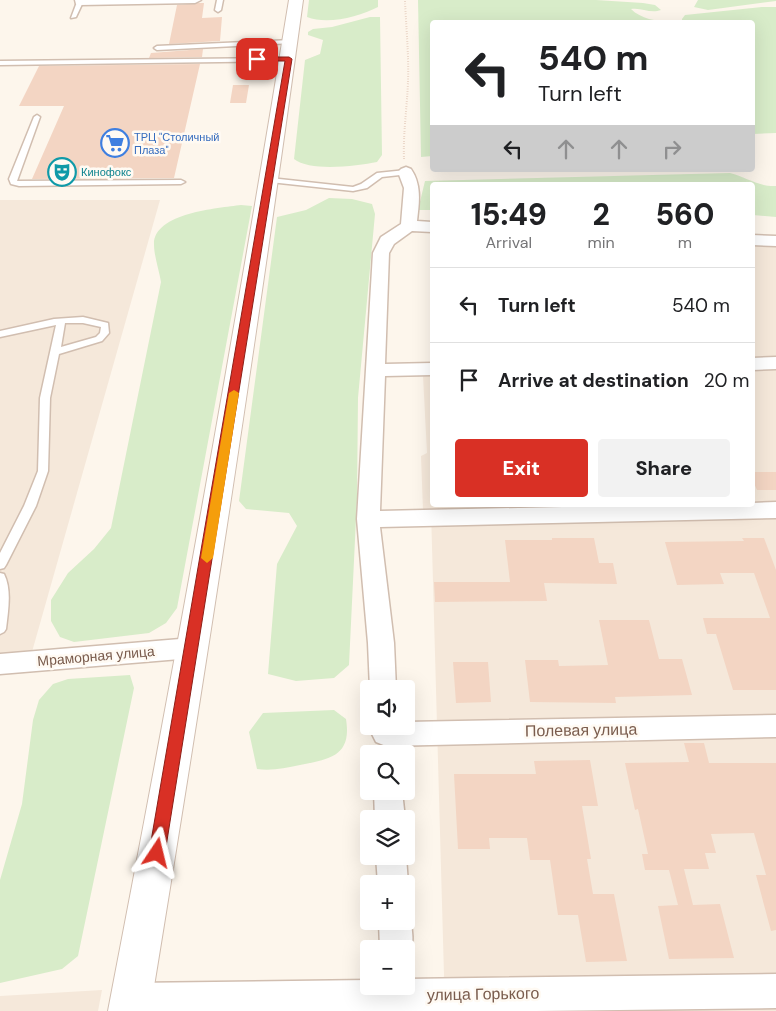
<!DOCTYPE html>
<html lang="en">
<head>
<meta charset="utf-8">
<style>
	:root { --surface:#fff; --page:#f2f2f2; --text:#202124; --muted:#757577; --line:#e0e0e0; --accent:#d93025 }
	body { margin:0; font-family:"DM Sans",sans-serif; background:var(--page); color:var(--text); height:100vh; display:flex; flex-direction:column; font-size:19px; white-space:nowrap }
	* { box-sizing:border-box; margin:0 }
	p { font-size:16px; color:var(--muted) }
	.icon { flex:none; width:28px; height:28px; fill:none; stroke:currentColor; stroke-width:2; stroke-linecap:round; stroke-linejoin:round }
	.map { position:relative; flex:1; overflow:hidden }
	.panel { position:absolute; left:430px; top:182px; width:325px; height:325px; display:flex; flex-direction:column; background:var(--surface); border-radius:5px; box-shadow:0 5px 20px #0002 }
	.panel>* { flex:none }
	.banner { position:absolute; left:430px; top:20px; width:325px; height:152px; border-radius:5px; box-shadow:0 5px 20px #0002; background:#fff; color:var(--text); overflow:hidden }
	.tools { position:absolute; left:360px; top:680px; display:grid; gap:10px }
	.tools a { display:grid; place-items:center; width:55px; height:55px; border-radius:5px; background:var(--surface); box-shadow:0 5px 20px #0002; font-size:25px }
	.pin { position:absolute; display:grid; place-items:center; width:42px; height:42px; color:#fff; margin:-21px; border-radius:10px; box-shadow:0 2px 8px #0006 }
	.me { position:absolute; width:55px; margin:-28px; rotate:10deg; stroke-linejoin:round; filter:drop-shadow(0 0 4px #0008) }
	.turn { display:flex; align-items:center; gap:18px; height:105px; padding:0 25px; font-size:22px }
	.turn .icon { width:65px; height:65px; stroke-width:2.5 }
	.turn b { display:block; font-size:35px; line-height:42px }
	.lanes { display:flex; align-items:center; height:48px; padding:0 25px; background:#0003; justify-content:center; gap:25px; direction:ltr }
	.lanes .off { opacity:.35 }
	.eta { display:flex; justify-content:space-evenly; align-items:center; height:85px; text-align:center }
	.eta b { font-size:30px; font-weight:800; line-height:35px }
	.button { display:flex; gap:10px; margin-top:auto; padding:10px 25px }
	.button a { flex:1; height:58px; border-radius:5px; background:var(--accent); color:#fff; font-size:20px; font-weight:800; line-height:58px; text-align:center }
	.button a+a { background:var(--page); color:var(--text) }
	ul { padding:0; list-style:none }
	li { display:flex; align-items:center; gap:15px; height:75px; padding:0 25px; border-top:1px solid var(--line) }
	li div { flex:1 }
	li b { display:block; font-size:19px }
	li em { font-style:normal }
	.map>svg:first-child { display:block }
	.residential { fill:#f5e8da }
	.green { fill:#d8ecc9 }
	.building { fill:#f3d5c3 }
	.lines { fill:none; stroke-linecap:round; stroke-linejoin:round }
	.service-casing { stroke:#d1beb0; stroke-width:3 }
	.minor-casing { stroke:#d1beb0; stroke-width:3 }
	.tertiary-casing { stroke:#d1beb0; stroke-width:2 }
	.path { stroke:#d9b8a5; stroke-width:2; stroke-dasharray:0.5 2; stroke-linecap:butt }
	.service { fill:#fff; fill-rule:evenodd }
	.minor { fill:#fff; fill-rule:evenodd }
	.tertiary { fill:#fff; fill-rule:evenodd }
	.route { fill:#d93025; stroke:#8d1f18 }
	.slow { fill:#f59e0b }
	.labels { text-anchor:middle; dominant-baseline:central; stroke-width:5; stroke-linejoin:round; paint-order:stroke }
	.far-shop-label { font-size:11px; fill:#366cbe; stroke:#fffaf3; text-anchor:start }
	.far-culture-label { font-size:11px; fill:#0d838f; stroke:#fffaf3; text-anchor:start }
	.street-label { font-size:14px; fill:#7a5c4d; stroke:#fffaf3 }
	.near-street-label { font-size:16px; fill:#7a5c4d; stroke:#fffaf3 }
</style>
</head>
<body>
<div class="map">
<svg width="776" height="1011" viewBox="0 0 776 1011">
	<rect width="100%" height="100%" fill="#fdf6ec"/>
	<!-- residential -->
	<path class="residential" d="M0,200H160L26,673L0,675Z
		M753,244L776,245V1011H445L431,511L423,510L421,456L427,453L423,376L432,375V505H752Z
		M102,990L98,1011H0V996Z"/>
	<!-- green -->
	<path class="green" d="M309,0H378V7C359,17 327,25 307,17Z
		M418,0H596L643,3L655,5L661,10C650,14 641,7 631,9C641,19 656,21 670,22H432V156L421,157Z
		M698,0H776V1L708,10L694,7Z
		M762,7H776V133L753,134L752,22H682V19L685,15Z
		M370,17H380L382,155L377,162C357,166 310,172 294,159L305,60L320,54L323,40L308,35V32L313,29L332,27Z
		M730,173C746,177 759,187 776,186V217L753,215L752,185H432V210H418L425,181Z
		M329,198L352,199L372,204L375,214L358,398L357,498L349,665L334,678L296,681L268,674L277,564L297,526L289,513L246,509L239,501L277,217L306,210Z
		M241,205L252,206L177,608L166,623L149,633L74,642L60,637L51,621V600L68,573L94,549L111,528L161,282C159,270 154,256 154,244C154,213 218,208 241,205Z
		M130,675L134,688L78,956L62,969L0,983V880L22,804L33,720L39,700L53,684L68,679Z
		M334,710L346,719C352,756 330,759 300,765C285,768 272,771 257,769L249,732L263,713Z"/>
	<!-- building -->
	<path class="building" d="M198,3H204L202,18L222,17L220,41L169,44L177,5Z
		M203,49L202,57L149,58L151,53Z
		M200,64L174,178L32,179L64,106H19L39,66Z
		M233,85H249L246,103H230Z
		M752,472H776V490H757L752,479Z
		M552,538H594L599,563H613L617,584L544,583L547,601L435,602L434,582H510L505,540H552Z
		M742,538H764L776,570V690H733L716,634H707L703,618H770L754,573H720L724,584L677,585L665,542L744,541Z
		M599,620H649L659,659H682L692,695L615,697L616,703L530,702L525,660H558L559,666L608,665Z
		M453,662H488L491,702L456,703Z
		M684,743H704L709,763H776V930L771,931L756,875H766L754,833L711,834L716,853H705L709,869H684L693,905L720,904L734,958L669,959L658,906L678,905L669,870H645L642,854H648L638,809L635,810L625,763L689,762Z
		M590,760L598,806H582L591,859H587L593,894H614L627,961L586,962L578,915H558L550,860H530L527,838H489L490,849H458L454,774H536L534,761Z"/>
	<g class="lines">
		<defs>
			<path id="service" d="M80,0L83,2L76,17L71,18L77,2Z
				M217,0H223L221,10L218,12L215,10Z
				M291,40L294,42L293,43L157,50L154,48L157,46Z
				M291,58L292,59L289,61L0,65V61Z
				M37,115L40,117L17,181L181,180L185,182L181,184L19,186L11,184L9,179L34,117Z
				M406,170L410,172L409,174L382,177L367,188L353,191L270,182L266,180L270,178L353,187L361,184L377,173Z
				M83,317L108,323L109,333L102,341L59,354L50,398L48,471L36,506L6,565L4,568L0,569V553L24,506L38,471L40,398L56,325L0,337V331L54,319ZM65,323H83L101,327L100,333L96,337L61,347Z
				M0,573L4,574C12,590 8,611 6,629L4,632L0,634Z"/>
			<path id="minor" d="M75,0H201L195,3L80,5L76,4Z
				M406,167L411,169C422,185 419,203 417,221L432,222V232L412,231L394,244L389,253L385,364L432,363V375L385,376L380,511L650,505H752V503L776,502V518L380,527L394,643L396,689H370L368,643L357,519L373,253L381,237L401,224L404,188L398,172L401,169Z
				M752,235L776,236V246L752,245Z
				M776,357V369L752,370V358Z
				M192,638L201,641L205,648L201,655L192,658L0,674V654Z
				M776,715V737L386,746L376,742L372,734L376,726H406V722Z
				M374,791H402L405,819H375Z
				M376,856H406L408,884L406,889V884H378Z
				M406,910C413,925 416,947 406,961V949H380L379,921H406Z
				M776,974V1008L536,1011H119L114,1000L119,988L131,983L369,980V986H406V979Z"/>
			<path id="tertiary" d="M289,0H303C257,338 205,675 150,1011H108C173,675 234,338 289,0Z"/>
		</defs>
		<!-- service casing -->
		<use href="#service" class="service-casing"/>
		<!-- minor casing -->
		<use href="#minor" class="minor-casing"/>
		<!-- tertiary casing -->
		<use href="#tertiary" class="tertiary-casing"/>
		<!-- path -->
		<path class="path" d="M404,159C403,133 407,108 408,82C409,55 406,27 405,0"/>
		<!-- service -->
		<use href="#service" class="service"/>
		<!-- minor -->
		<use href="#minor" class="minor"/>
		<!-- tertiary -->
		<use href="#tertiary" class="tertiary"/>
	</g>
	<!-- route -->
	<path class="route" d="M257,57H289L292,59L165,853L162,858L157,860L151,858L149,853L285,61H254V58Z"/>
	<!-- slow -->
	<path class="slow" d="M234,390L239,393L213,558L207,563L201,558L229,393Z"/>
	<!-- icons -->
	<defs>
		<symbol id="supermarket-ring" viewBox="-11 -11 22 22"><circle r="9.5" fill="#fffaf3" stroke="#3f7fe0" stroke-width="1.5"/><path d="M-6-5.5h2.5l.6 2H6L4.5 2H-2.5L-4.4-4H-6ZM-1.5 3.2a1.3 1.3 0 1 0 .1 0ZM3 3.2a1.3 1.3 0 1 0 .1 0Z" fill="#3f7fe0"/></symbol>
		<symbol id="theatre-ring" viewBox="-11 -11 22 22"><circle r="9.5" fill="#fffaf3" stroke="#0f9aa8" stroke-width="1.5"/><path d="M-5-5.5Q0-4 5-5.5V0Q5 5 0 6Q-5 5-5 0ZM-3.3-2.5H-1v1.5H-3.3ZM1-2.5H3.3v1.5H1ZM-2.8 1Q0 5.5 2.8 1Z" fill="#0f9aa8"/></symbol>
	</defs>
	<g fill-rule="evenodd">
		<use href="#supermarket-ring" x="99" y="127" width="32" height="32"/>
		<use href="#theatre-ring" x="46" y="156" width="32" height="32"/>
	</g>
	<g class="labels">
		<!-- far-shop labels -->
		<g class="far-shop-label">
			<text x="134" y="137">ТРЦ "Столичный<tspan x="134" dy="13">Плаза"</tspan></text>
		</g>
		<!-- far-culture labels -->
		<g class="far-culture-label">
			<text x="81" y="172">Кинофокс</text>
		</g>
		<!-- street labels -->
		<g class="street-label">
			<text transform="translate(96 656) rotate(-5)">Мраморная улица</text>
		</g>
		<!-- near-street labels -->
		<g class="near-street-label">
			<text transform="translate(581 730) rotate(-1)">Полевая улица</text>
			<text transform="translate(483 994) rotate(-1)">улица Горького</text>
		</g>
	</g>
</svg>
<div class="tools">
<a><svg class="icon" aria-label="sound" viewBox="0 0 24 24"><path d="M4 9h4l5-4v14l-5-4H4zM17 9q2 3 0 6"/></svg></a>
<a><svg class="icon" aria-label="search" viewBox="0 0 24 24"><circle cx="10" cy="10" r="6"/><path d="M15 15l6 6"/></svg></a>
<a><svg class="icon" aria-label="layers" viewBox="0 0 24 24"><path d="M12 4l9 5-9 5-9-5zM3 14l9 5 9-5"/></svg></a>
<a>+</a>
<a>−</a>
</div>
<div class="pin" style="left:257px;top:59px;background:#d93025"><svg class="icon" aria-label="arrive" viewBox="0 0 24 24"><path d="M6 21V4h12l-3 4 3 4H6"/></svg></div>
<svg class="me" style="left:157px;top:853px" viewBox="-20 -20 40 40"><path d="M0-17L14 15 0 8-14 15z" fill="#d93025" stroke="#fff" stroke-width="4"/></svg>
<div class="banner">
<div class="turn"><svg class="icon" aria-label="left" viewBox="0 0 24 24"><path d="M17 20v-9H6M10 6l-5 5 5 5"/></svg><div><b>540 m</b>Turn left</div></div>
<div class="lanes"><svg class="icon" aria-label="left" viewBox="0 0 24 24"><path d="M17 20v-9H6M10 6l-5 5 5 5"/></svg><svg class="icon off" aria-label="ahead" viewBox="0 0 24 24"><path d="M12 20V5M6 11l6-6 6 6"/></svg><svg class="icon off" aria-label="ahead" viewBox="0 0 24 24"><path d="M12 20V5M6 11l6-6 6 6"/></svg><svg class="icon off" aria-label="right" viewBox="0 0 24 24"><path d="M7 20v-9h11M14 6l5 5-5 5"/></svg></div>
</div>
<section class="panel">
<div class="eta">
<div><b>15:49</b><p>Arrival</p></div>
<div><b>2</b><p>min</p></div>
<div><b>560</b><p>m</p></div>
</div>
<ul>
<li><svg class="icon" aria-label="left" viewBox="0 0 24 24"><path d="M17 20v-9H6M10 6l-5 5 5 5"/></svg><div><b>Turn left</b></div><em>540 m</em></li>
<li><svg class="icon" aria-label="arrive" viewBox="0 0 24 24"><path d="M6 21V4h12l-3 4 3 4H6"/></svg><div><b>Arrive at destination</b></div><em>20 m</em></li>
</ul>
<div class="button"><a>Exit</a><a>Share</a></div>
</section>
</div>
</body>
</html>
